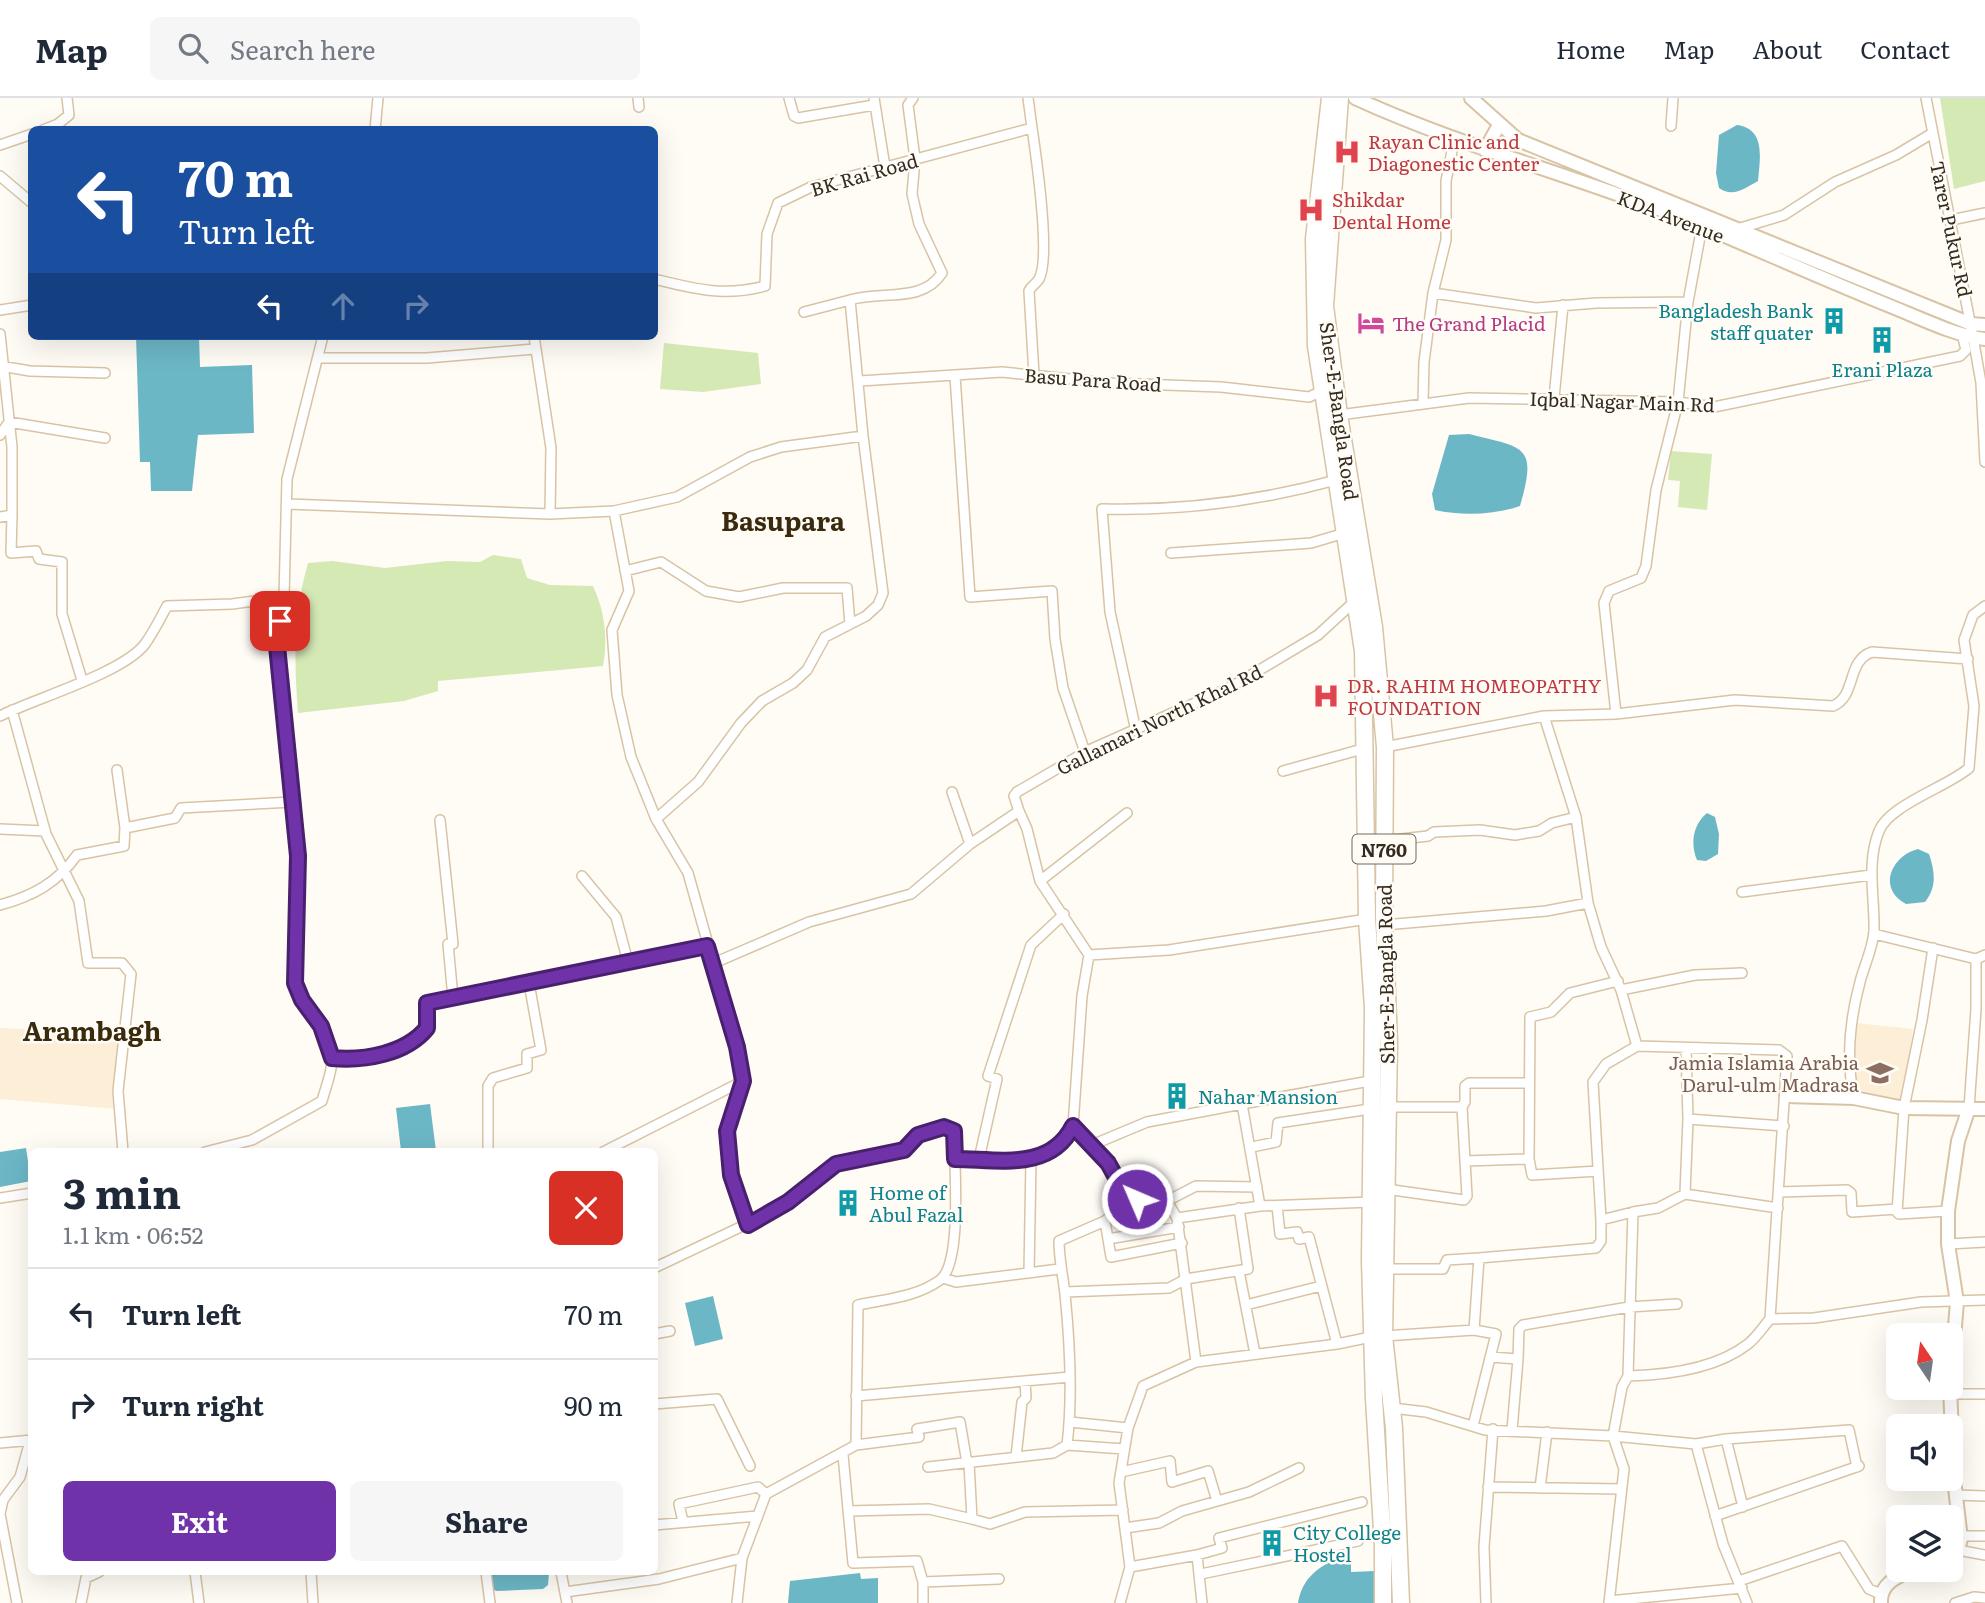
<!DOCTYPE html>
<html lang="en">
<head>
<meta charset="utf-8">
<style>
	:root { --surface:#fff; --page:#f6f6f7; --text:#1f2937; --muted:#747a83; --line:#e0e1e3; --accent:#6f32a8 }
	body { margin:0; font-family:Literata,serif; background:var(--page); color:var(--text); height:100vh; display:flex; flex-direction:column; font-size:26px; white-space:nowrap }
	* { box-sizing:border-box; margin:0 }
	p { font-size:23px; color:var(--muted) }
	.icon { flex:none; width:38px; height:38px; fill:none; stroke:currentColor; stroke-width:2; stroke-linecap:round; stroke-linejoin:round }
	.map { position:relative; flex:1; overflow:hidden }
	.sheet { position:absolute; left:28px; top:1050px; width:630px; height:427px; display:flex; flex-direction:column; background:var(--surface); border-radius:10px; box-shadow:0 7px 28px #0002 }
	.sheet>* { flex:none }
	.top-card { position:absolute; left:28px; top:28px; width:630px; height:214px; border-radius:10px; box-shadow:0 7px 28px #0002; background:#1a4fa0; color:#fff; overflow:hidden }
	.needle { width:46px; rotate:347deg }
	.controls { position:absolute; left:1886px; top:1225px; display:grid; gap:14px }
	.controls a { display:grid; place-items:center; width:77px; height:77px; border-radius:10px; background:var(--surface); box-shadow:0 7px 28px #0002; font-size:35px }
	.pin { position:absolute; display:grid; place-items:center; width:60px; height:60px; color:#fff; margin:-30px; border-radius:14px; box-shadow:0 4px 10px #0006 }
	.me { position:absolute; width:77px; margin:-38px; rotate:315deg; stroke-linejoin:round; filter:drop-shadow(0 0 5px #0008) }
	.turn { display:flex; align-items:center; gap:24px; height:147px; padding:0 35px; font-size:32px }
	.turn .icon { width:91px; height:91px; stroke-width:2.5 }
	.turn b { display:block; font-size:49px; line-height:60px }
	.lanes { display:flex; align-items:center; height:66px; padding:0 35px; background:#0003; justify-content:center; gap:35px; direction:ltr }
	.lanes .off { opacity:.35 }
	.round { display:grid; place-items:center; flex:none; width:74px; height:74px; border-radius:10px; background:var(--page) }
	.headline { display:flex; align-items:center; justify-content:space-between; height:119px; padding:0 35px }
	h1 { font-size:42px; font-weight:700; line-height:52px }
	.cta { display:flex; gap:14px; margin-top:auto; padding:14px 35px }
	.cta a { flex:1; height:80px; border-radius:10px; background:var(--accent); color:#fff; font-size:28px; font-weight:700; line-height:80px; text-align:center }
	.cta a+a { background:var(--page); color:var(--text) }
	ul { padding:0; list-style:none }
	li { display:flex; align-items:center; gap:21px; height:91px; padding:0 35px; border-top:2px solid var(--line) }
	li div { flex:1 }
	li b { display:block; font-size:26px }
	li em { font-style:normal }
	header { display:flex; align-items:center; gap:42px; box-sizing:border-box; height:98px; padding:0 35px; background:var(--surface); border-bottom:2px solid var(--line) }
	header strong { font-size:33px }
	nav { display:flex; gap:38px; margin-inline-start:auto; font-size:24px }
	.search { width:490px; height:63px; background:var(--page); display:flex; align-items:center; gap:18px; box-sizing:border-box; padding:0 24px; border-radius:10px; color:var(--muted); font-size:26px }
	.map>svg:first-child { display:block }
	.built { fill:#fdeed7 }
	.green { fill:#d5e9b5 }
	.water { fill:#6cb7c6 }
	.lines { fill:none; stroke-linecap:round; stroke-linejoin:round }
	.street-casing { stroke:#d8c4a5; stroke-width:12 }
	.secondary-casing { stroke:#d8c4a5; stroke-width:16 }
	.highway-casing { stroke:#d8c4a5; stroke-width:19 }
	.street { stroke:#fff; stroke-width:9 }
	.secondary { stroke:#fff; stroke-width:12 }
	.highway { stroke:#fff; stroke-width:16 }
	.route-casing { stroke:#48206d; stroke-width:18 }
	.route { stroke:#6f32a8; stroke-width:12 }
	.labels { text-anchor:middle; dominant-baseline:central; stroke-width:5; stroke-linejoin:round; paint-order:stroke }
	.shield { fill:#fffbf5; stroke:#70695f; stroke-width:2 }
	.shield-label { font-size:18px; font-weight:bold; fill:#332b1f }
	.health-label { font-size:19px; fill:#be3a42; stroke:#fffbf5; text-anchor:start }
	.street-label { font-size:19px; fill:#332b1f; stroke:#fffbf5 }
	.culture-label { font-size:19px; fill:#0d838f; stroke:#fffbf5; text-anchor:start }
	.hotel-label { font-size:19px; fill:#b23c85; stroke:#fffbf5; text-anchor:start }
	.education-label { font-size:19px; fill:#785e54; stroke:#fffbf5; text-anchor:end }
	.district-label { font-size:26px; font-weight:bold; fill:#3a2a0e; stroke:#fffbf5 }
</style>
</head>
<body>
<header>
<strong>Map</strong>
<div class="search"><svg class="icon" aria-label="search" viewBox="0 0 24 24"><circle cx="10" cy="10" r="6"/><path d="M15 15l6 6"/></svg>Search here</div>
<nav><a>Home</a><a>Map</a><a>About</a><a>Contact</a></nav>
</header>
<div class="map">
<svg width="1985" height="1505" viewBox="0 0 1985 1505">
	<rect width="100%" height="100%" fill="#fffbf5"/>
	<!-- built -->
	<path class="built" d="M1856,925L1913,931L1903,1004L1855,997L1853,952Z
		M0,930L119,936L116,1011L0,1001Z"/>
	<!-- green -->
	<path class="green" d="M1940,0H1985V83L1954,91Z
		M664,245L758,255L761,286L703,294L660,291Z
		M1671,353L1712,356L1707,412L1678,409L1680,383L1668,382Z
		M493,457L521,461L527,480L550,487L593,488C605,514 608,540 603,568L438,583V593L404,603L298,615C294,561 293,517 308,465L332,463L385,470L447,463L480,464Z"/>
	<!-- water -->
	<path class="water" d="M1737,27C1766,31 1760,60 1758,83C1745,90 1733,100 1719,90L1716,75L1719,37Z
		M136,238H199L200,269L252,267L254,335L198,337L192,393H151L150,364H140Z
		M1469,336C1524,350 1538,346 1520,408C1494,417 1462,418 1435,412L1432,396L1449,337Z
		M1707,715L1715,719L1719,736L1718,756L1706,763L1697,762C1690,745 1693,727 1707,715Z
		M1918,751L1929,756C1935,774 1937,789 1925,804L1906,806C1877,791 1891,758 1918,751Z
		M430,1006L436,1053H401L396,1010Z
		M26,1050L31,1083L0,1089V1054Z
		M713,1198L723,1241L695,1248L685,1205Z
		M1351,1455V1474L1375,1473L1377,1505H1298C1303,1475 1325,1465 1351,1455Z
		M484,1474H549L548,1487L543,1491L497,1493L490,1491Z
		M860,1475L861,1481L878,1480V1505H788L790,1483Z"/>
	<g class="lines">
		<defs>
			<path id="street" d="M638,0L639,9
				M789,0L794,18L798,20L874,7
				M874,0L885,69
				M1926,0L1973,239L1981,285L1985,364
				M1671,28L1673,0
				M1032,30C1036,57 1051,160 1039,181C1036,186 1031,188 1029,193L1034,277
				M43,32L58,26L69,17L67,0
				M375,32L378,0
				M0,47L32,36
				M0,78L32,105
				M1951,122L1985,115
				M1737,131L1784,117L1835,84L1896,57L1931,36
				M654,181C695,191 723,199 765,188L767,136L778,105L811,89L1032,30L1028,0
				M1433,195L1536,210L1596,205L1688,204
				M0,212L32,207
				M804,214L850,202
				M0,236L12,349V417
				M534,238L551,350L550,416
				M319,260H427L534,251
				M0,268L30,273L105,275
				M955,278L970,499L1052,493L1055,541L1063,590L1085,654
				M860,283L1002,274L1111,285L1221,289L1309,299L1324,292
				M1554,300L1563,207
				M1423,305L1424,264L1433,195L1446,142V83L1454,43
				M1339,317L1469,300L1678,304L1714,309L1960,258L1966,252L1962,236
				M0,337L9,324L105,340
				M288,406L550,416L614,413L677,399L750,359L781,349L863,338
				M614,413L629,493L612,532L617,597L631,659L656,721
				M0,419L12,417L11,455L36,453L39,461L62,464V516L82,582
				M1171,455L1311,445L1345,435
				M625,473L661,464L706,493L739,499L783,490H847L850,526
				M12,612L46,736L79,803L88,865H122L131,876L118,993L123,1054
				M1616,616L1604,505L1609,493L1641,480L1646,468L1656,392L1678,304L1688,204L1702,128
				M0,618C36,600 123,575 145,546C153,535 160,521 167,508L232,506L284,499
				M1544,618L1576,719L1588,805L1601,849L1621,892L1637,948L1779,952L1787,958L1770,1221
				M1136,633L1110,514L1102,411C1181,413 1260,403 1336,382
				M1385,649L1544,618L1616,616L1735,602L1833,608C1857,598 1846,563 1872,554L1968,561
				M117,672L125,730
				M1283,673L1366,650
				M952,694L970,746
				M1019,713L1027,731L1040,783L1089,857L1169,852L1367,821
				M440,722L453,846H448L453,900
				M0,731L45,733
				M1384,743L1428,738L1434,734L1480,732L1515,737L1539,733L1552,725L1576,719
				M582,778L616,819L628,864
				M1040,783L1127,715
				M1742,794L1871,777
				M0,807C33,798 57,785 77,757L124,748L125,730L175,720L181,710L292,704
				M1384,827L1546,813L1588,805
				M1874,836L1976,861
				M1933,850L1922,922L1904,1010L1897,1114L1899,1116L1948,1113
				M714,865L809,824L911,796L970,746L1019,713L1014,698L1017,694L1089,652L1231,589L1318,537L1355,503
				M1621,892L1695,877L1742,875
				M1686,950L1688,1021
				M332,960C364,962 406,956 427,930V905L707,848
				M1854,1000C1846,963 1850,921 1860,884C1864,868 1873,850 1874,833C1875,800 1866,765 1879,733C1889,707 1949,688 1969,670L1974,608L1964,542L1973,517L1985,508
				M1386,1009H1462L1465,1063
				M1462,1009L1465,1004V988L1469,985H1529
				M1969,1010L1976,911V861L1985,857
				M1073,1028L1108,1065L1128,1101L1167,1103L1177,1120L1260,1108L1372,1104
				M1092,1047L1147,1024L1242,1006
				M1252,1049L1276,1044L1278,1025L1370,1011
				M205,1054L252,1042L322,1003C325,991 333,972 332,960C330,932 305,909 295,885L298,758L277,548L284,499L287,381L323,238
				M488,1054V988L493,980L527,970V956L541,952L529,885
				M603,1054L743,983
				M954,1057L955,1061C997,1061 1050,1074 1073,1028L1082,898L1089,857
				M979,1061L997,981L988,978L1031,847L1064,816
				M1529,1061L1530,919L1551,914L1570,895L1618,883
				M1386,1091L1464,1102L1467,1098L1465,1063L1529,1061L1532,1077L1598,1073
				M1779,1094L1847,1092L1851,1095L1852,1114L1897,1111
				M1685,1096L1688,1021L1784,1028
				M0,1100L32,1095
				M1167,1103L1196,1088L1257,1089
				M1260,1108L1242,1006L1370,983
				M1277,1108L1280,1136L1297,1134L1299,1141L1309,1139L1337,1246
				M1633,1114L1658,1110L1685,1096L1778,1110
				M1177,1120L1196,1264
				M1105,1123L1111,1159L1182,1145
				M748,1127L731,1077L727,1033L743,983L737,949L688,775L656,721L698,684L741,625L762,603L793,585L807,572L825,539L866,518L878,507L883,495L863,338L850,202C881,192 922,206 942,175L919,126L912,96L915,61L908,7L913,0
				M1108,1141L1179,1129
				M1948,1146L1985,1144
				M654,1170L768,1116L836,1066L904,1052L918,1037L944,1029L954,1033C954,1063 963,1165 940,1182C917,1199 886,1201 858,1207L856,1347L766,1396L742,1460L737,1505
				M1384,1171H1443L1447,1162L1479,1160
				M1239,1173L1255,1256
				M1029,1175L1031,1063
				M943,1180L956,1184L1059,1171
				M1065,1194L1169,1190L1186,1181L1248,1171L1239,1110
				M1246,1207L1321,1188
				M654,1236L670,1233
				M1384,1238L1474,1232L1479,1160L1596,1150L1601,1143V1122
				M1490,1259L1518,1261L1512,1332
				M1518,1261L1519,1231L1523,1227L1629,1209L1677,1206
				M1628,1278L1633,1114L1601,1122L1593,984L1606,966L1637,948
				M1950,1296H1985
				M856,1298L1070,1279
				M654,1306L717,1301L750,1368
				M1392,1310L1426,1314L1485,1332L1613,1338L1696,1346L1723,1446L1747,1505
				M1070,1324L1128,1330
				M1473,1328L1496,1236L1474,1232
				M1726,1341L1743,1409
				M0,1345L32,1342
				M1696,1346L1726,1341L1849,1332L1857,1369
				M856,1347L919,1339L917,1331L960,1324L967,1365
				M1124,1351L1067,1347C1073,1298 1070,1246 1065,1196C1063,1178 1059,1161 1059,1143L1105,1123L1128,1101
				M843,1357L853,1465L917,1463L923,1484
				M1016,1359L1022,1304L1026,1300L1025,1283
				M928,1369L1053,1355L1067,1347
				M1121,1374L1170,1363L1172,1384L1208,1373L1217,1403
				M1488,1389L1621,1391
				M1540,1390L1547,1334
				M1956,1397L1985,1398
				M848,1413L929,1411L972,1421L969,1365
				M1715,1418L1859,1368
				M972,1421L990,1426L1025,1414L1123,1412
				M683,1424L679,1406L758,1389L766,1396
				M654,1427L758,1418
				M1125,1430L1159,1425L1182,1413L1249,1394L1299,1370
				M1961,1438H1985
				M1958,1452L1985,1457
				M1197,1457L1222,1450L1219,1440L1362,1404
				M1130,1469L1197,1457L1202,1505
				M195,1474L199,1505
				M311,1474L313,1505
				M486,1474L490,1505
				M561,1474L567,1505
				M1201,1476L1358,1443
				M1739,1483L1842,1448L1869,1491L1881,1496
				M565,1494L659,1481L742,1460
				M1609,1503L1742,1490
				M17,1505L0,1416L3,1402L20,1379L30,1343
				M81,1505L86,1480L99,1474
				M923,1505V1484L999,1481
				M1120,1505L1130,1469L1119,1385L1128,1330L1143,1288L1196,1264L1337,1246L1371,1239
				M1486,1505L1484,1449L1493,1331
				M1609,1505L1624,1371L1613,1338L1622,1289L1628,1278C1667,1277 1716,1271 1748,1246C1756,1240 1763,1229 1770,1221L1814,1220L1921,1204L1985,1202
				M1955,1505L1974,1499L1985,1500"/>
			<path id="secondary" d="M1355,0C1468,52 1589,81 1704,129C1768,156 1830,184 1895,210C1924,222 1954,237 1985,241
				M1471,0L1518,42L1971,226L1985,227
				M1485,52L1499,27
				M1786,998L1854,1000L1904,1010L1985,1011
				M1951,1276L1957,1204L1948,1146V1113L1958,1043L1969,1010
				M1950,1290L1954,1381L1961,1441L1958,1452L1951,1457
				M1881,1505C1880,1486 1896,1479 1912,1472"/>
			<path id="highway" d="M1330,0L1314,141L1316,248L1363,553L1367,821L1373,910L1370,1162L1374,1301L1383,1448V1505
				M1340,0L1325,208L1339,317L1374,529L1385,649L1384,819L1389,945L1384,1238L1394,1330L1401,1505"/>
		</defs>
		<!-- street casing -->
		<use href="#street" class="street-casing"/>
		<!-- secondary casing -->
		<use href="#secondary" class="secondary-casing"/>
		<!-- highway casing -->
		<use href="#highway" class="highway-casing"/>
		<!-- street -->
		<use href="#street" class="street"/>
		<!-- secondary -->
		<use href="#secondary" class="secondary"/>
		<!-- highway -->
		<use href="#highway" class="highway"/>
	</g>
	<g class="lines">
		<defs>
			<path id="route" d="M280,523L277,548L298,758L295,885L302,902L321,928L332,960C364,963 406,956 427,930V905L707,848L737,949L743,983L727,1033L731,1077L748,1127L788,1104L836,1066L904,1052L918,1037L944,1029L954,1033L955,1061C997,1061 1050,1074 1073,1028L1108,1065L1128,1101H1137"/>
		</defs>
		<!-- route casing -->
		<use href="#route" class="route-casing"/>
		<!-- route -->
		<use href="#route" class="route"/>
	</g>
	<!-- icons -->
	<defs>
		<symbol id="hospital-bare" viewBox="-9 -9 18 18"><path d="M-5-5h3v3.5h4V-5h3V5h-3V1.5h-4V5h-3Z" fill="#e0444e" stroke="#fffbf5" stroke-width="2.5" paint-order="stroke"/></symbol>
		<symbol id="building-bare" viewBox="-9 -9 18 18"><path d="M-4-6H4V6H1V3H-1V6H-4ZM-2.5-4.3h1.7v1.8h-1.7ZM.8-4.3h1.7v1.8H.8ZM-2.5-1h1.7V.8h-1.7ZM.8-1h1.7V.8H.8Z" fill="#0f9aa8" stroke="#fffbf5" stroke-width="2.5" paint-order="stroke"/></symbol>
		<symbol id="hotel-bare" viewBox="-9 -9 18 18"><path d="M-6-4.5h1.5V1H6V5H4.5V3h-9V5H-6ZM-4 0a1.8 1.8 0 1 1 3.6 0ZM.5 0V-2.5h3Q6-2.5 6 0Z" fill="#d1479c" stroke="#fffbf5" stroke-width="2.5" paint-order="stroke"/></symbol>
		<symbol id="school-bare" viewBox="-9 -9 18 18"><path d="M0-5L7-2L0 1L-7-2ZM-4 1L0 2.5L4 1V4Q0 6-4 4Z" fill="#8d6e63" stroke="#fffbf5" stroke-width="2.5" paint-order="stroke"/></symbol>
	</defs>
	<g fill-rule="evenodd">
		<use href="#hospital-bare" x="1328" y="35" width="38" height="38"/>
		<use href="#hospital-bare" x="1292" y="93" width="38" height="38"/>
		<use href="#building-bare" x="1815" y="204" width="38" height="38"/>
		<use href="#hotel-bare" x="1352" y="206" width="38" height="38"/>
		<use href="#building-bare" x="1863" y="223" width="38" height="38"/>
		<use href="#hospital-bare" x="1307" y="579" width="38" height="38"/>
		<use href="#school-bare" x="1861" y="956" width="38" height="38"/>
		<use href="#building-bare" x="1158" y="979" width="38" height="38"/>
		<use href="#building-bare" x="829" y="1086" width="38" height="38"/>
		<use href="#building-bare" x="1253" y="1426" width="38" height="38"/>
	</g>
	<g class="labels">
		<!-- shield labels -->
		<rect class="shield" x="1352.5" y="736.5" width="63" height="29" rx="5"/>
		<g class="shield-label">
			<text x="1384" y="751">N760</text>
		</g>
		<!-- health labels -->
		<g class="health-label">
			<text x="1368" y="43">Rayan Clinic and<tspan x="1368" dy="22">Diagonestic Center</tspan></text>
			<text x="1332" y="101">Shikdar<tspan x="1332" dy="22">Dental Home</tspan></text>
			<text x="1347" y="587">DR. RAHIM HOMEOPATHY<tspan x="1347" dy="22">FOUNDATION</tspan></text>
		</g>
		<!-- street labels -->
		<g class="street-label">
			<text transform="translate(864 76) rotate(-16)">BK Rai Road</text>
			<text transform="translate(1671 118) rotate(21)">KDA Avenue</text>
			<text transform="translate(1952 131) rotate(78)">Tarer Pukur Rd</text>
			<text transform="translate(1093 281) rotate(4)">Basu Para Road</text>
			<text transform="translate(1622 303) rotate(2)">Iqbal Nagar Main Rd</text>
			<text transform="translate(1340 313) rotate(82)">Sher-E-Bangla Road</text>
			<text transform="translate(1159 621) rotate(-26)">Gallamari North Khal Rd</text>
			<text transform="translate(1385 876) rotate(-91)">Sher-E-Bangla Road</text>
		</g>
		<!-- culture labels -->
		<g class="culture-label">
			<text x="1813" y="212" text-anchor="end">Bangladesh Bank<tspan x="1813" dy="22">staff quater</tspan></text>
			<text x="1882" y="271" text-anchor="middle">Erani Plaza</text>
			<text x="1198" y="998">Nahar Mansion</text>
			<text x="869" y="1094">Home of<tspan x="869" dy="22">Abul Fazal</tspan></text>
			<text x="1293" y="1434">City College<tspan x="1293" dy="22">Hostel</tspan></text>
		</g>
		<!-- hotel labels -->
		<g class="hotel-label">
			<text x="1392" y="225">The Grand Placid</text>
		</g>
		<!-- education labels -->
		<g class="education-label">
			<text x="1859" y="964">Jamia Islamia Arabia<tspan x="1859" dy="22">Darul-ulm Madrasa</tspan></text>
		</g>
		<!-- district labels -->
		<g class="district-label">
			<text x="783" y="421">Basupara</text>
			<text x="92" y="931">Arambagh</text>
		</g>
	</g>
</svg>
<div class="controls">
<a><svg class="needle" viewBox="-14 -14 28 28"><path d="M0-13l5 13h-10z" fill="#e53935"/><path d="M0 13l5-13h-10z" fill="#747a83"/></svg></a>
<a><svg class="icon" aria-label="sound" viewBox="0 0 24 24"><path d="M4 9h4l5-4v14l-5-4H4zM17 9q2 3 0 6"/></svg></a>
<a><svg class="icon" aria-label="layers" viewBox="0 0 24 24"><path d="M12 4l9 5-9 5-9-5zM3 14l9 5 9-5"/></svg></a>
</div>
<div class="pin" style="left:280px;top:523px;background:#d93025"><svg class="icon" aria-label="arrive" viewBox="0 0 24 24"><path d="M6 21V4h12l-3 4 3 4H6"/></svg></div>
<svg class="me" style="left:1137px;top:1101px" viewBox="-20 -20 40 40"><circle r="17" fill="#6f32a8" stroke="#fff" stroke-width="3"/><path d="M0-11L8 9 0 5-8 9z" fill="#fff"/></svg>
<div class="top-card">
<div class="turn"><svg class="icon" aria-label="left" viewBox="0 0 24 24"><path d="M17 20v-9H6M10 6l-5 5 5 5"/></svg><div><b>70 m</b>Turn left</div></div>
<div class="lanes"><svg class="icon" aria-label="left" viewBox="0 0 24 24"><path d="M17 20v-9H6M10 6l-5 5 5 5"/></svg><svg class="icon off" aria-label="ahead" viewBox="0 0 24 24"><path d="M12 20V5M6 11l6-6 6 6"/></svg><svg class="icon off" aria-label="right" viewBox="0 0 24 24"><path d="M7 20v-9h11M14 6l5 5-5 5"/></svg></div>
</div>
<section class="sheet">
<div class="headline"><div><h1>3 min</h1><p>1.1 km · 06:52</p></div><a class="round" style="background:#d93025;color:#fff"><svg class="icon" aria-label="close" viewBox="0 0 24 24"><path d="M6 6l12 12M18 6L6 18"/></svg></a></div>
<ul>
<li><svg class="icon" aria-label="left" viewBox="0 0 24 24"><path d="M17 20v-9H6M10 6l-5 5 5 5"/></svg><div><b>Turn left</b></div><em>70 m</em></li>
<li><svg class="icon" aria-label="right" viewBox="0 0 24 24"><path d="M7 20v-9h11M14 6l5 5-5 5"/></svg><div><b>Turn right</b></div><em>90 m</em></li>
</ul>
<div class="cta"><a>Exit</a><a>Share</a></div>
</section>
</div>
</body>
</html>
